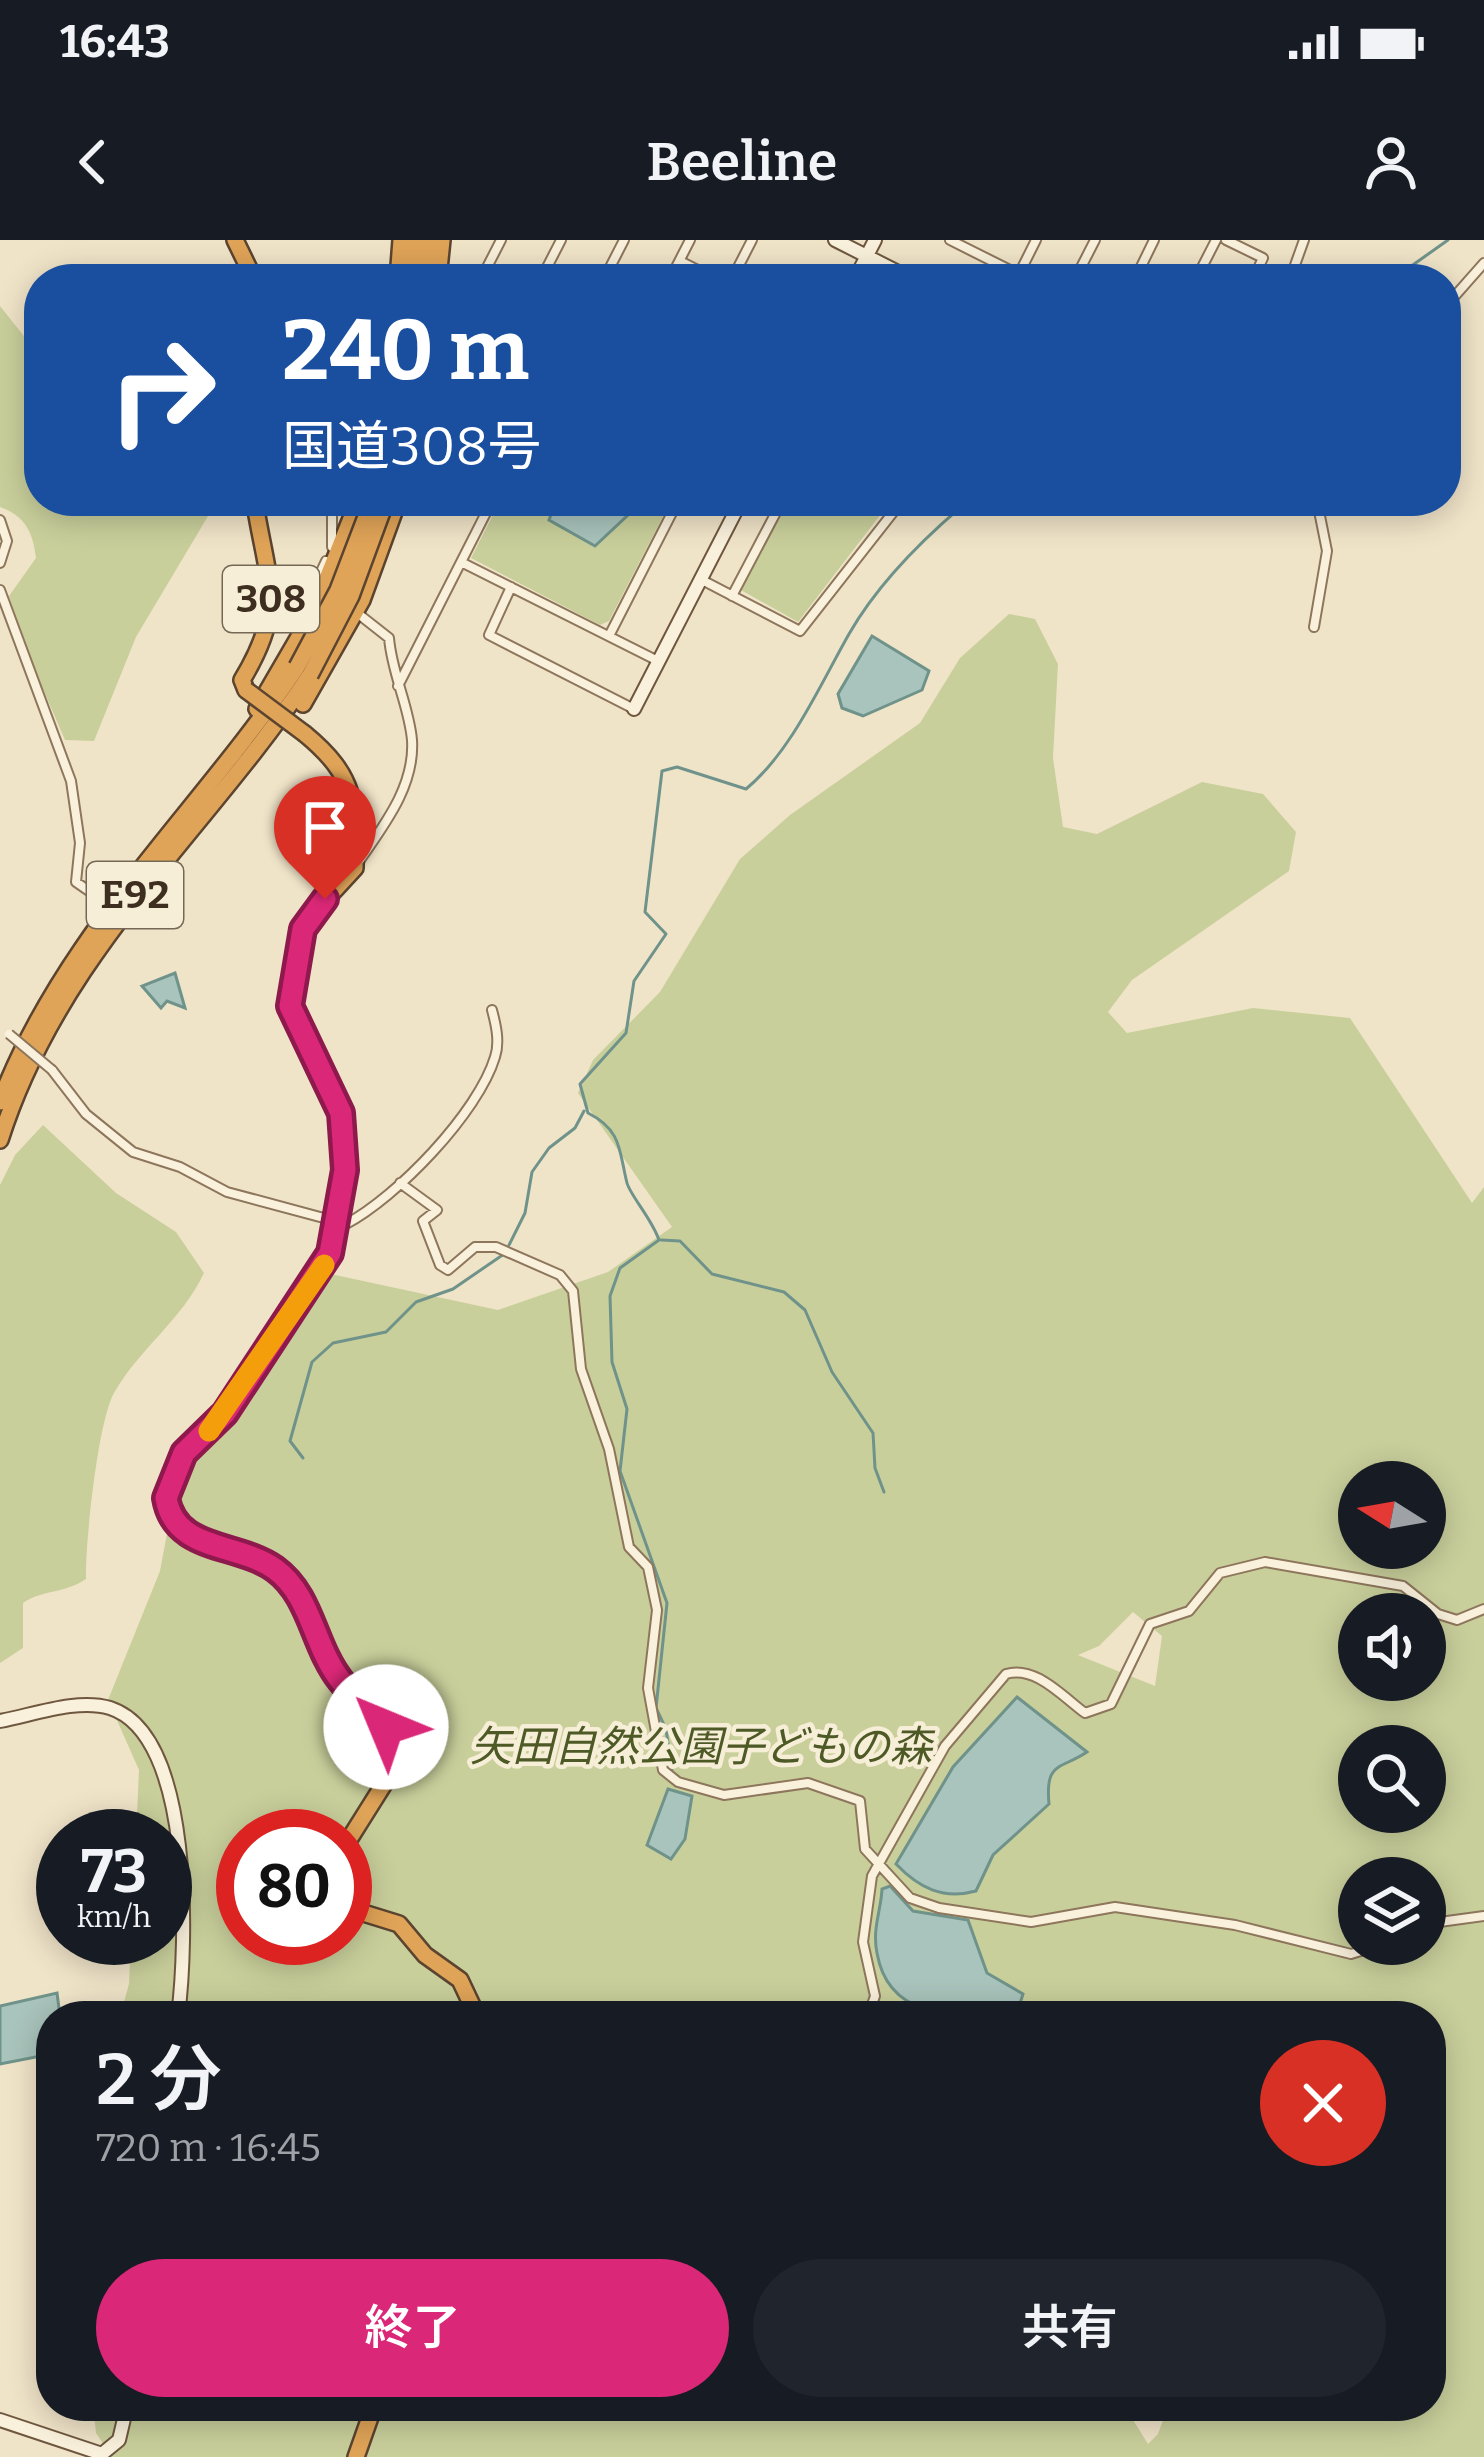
<!DOCTYPE html>
<html lang="ja">
<head>
<meta charset="utf-8">
<style>
	:root { --surface:#171b24; --page:#20242c; --text:#f1f3f6; --muted:#9ea1a6; --accent:#db2777 }
	body { margin:0; font-family:Bitter,"Noto Sans JP",serif; background:var(--page); color:var(--text); height:100vh; display:flex; flex-direction:column; font-size:45px; white-space:nowrap }
	* { box-sizing:border-box; margin:0 }
	p { font-size:39px; color:var(--muted) }
	.icon { flex:none; width:66px; height:66px; fill:none; stroke:currentColor; stroke-width:2; stroke-linecap:round; stroke-linejoin:round }
	.map { position:relative; flex:1; overflow:hidden }
	.drawer { position:absolute; left:36px; top:1761px; width:1410px; height:420px; display:flex; flex-direction:column; background:var(--surface); border-radius:48px; box-shadow:0 6px 30px #0003 }
	.drawer>* { flex:none }
	.hud { position:absolute; left:24px; top:24px; width:1437px; height:252px; border-radius:48px; box-shadow:0 6px 30px #0003; background:#1a4fa0; color:#fff; overflow:hidden }
	.needle { width:78px; rotate:281deg }
	.controls { position:absolute; left:1338px; top:1221px; display:grid; gap:24px }
	.controls a { display:grid; place-items:center; width:108px; height:108px; border-radius:50%; background:var(--surface); box-shadow:0 6px 30px #0003; font-size:60px }
	.speed { position:absolute; left:36px; top:1569px; display:flex; gap:24px; font-size:60px; font-weight:700; text-align:center }
	.speed>* { display:grid; place-content:center; width:156px; height:156px; border-radius:50%; background:var(--surface); box-shadow:0 6px 30px #0003; line-height:1 }
	.speed small { font-size:30px; font-weight:400 }
	.speed .limit { border:18px solid #d22; background:#fff; color:#111 }
	.pin { position:absolute; display:grid; place-items:center; width:102px; height:102px; color:#fff; margin:-123px -51px; border-radius:50% 50% 50% 0; rotate:-45deg; box-shadow:0 0 12px #0007 }
	.pin .icon { rotate:45deg }
	.me { position:absolute; width:132px; margin:-66px; rotate:315deg; stroke-linejoin:round; filter:drop-shadow(0 0 9px #0008) }
	.turn { display:flex; align-items:center; gap:42px; height:252px; padding:0 60px; font-size:54px }
	.turn .icon { width:156px; height:156px; stroke-width:2.5 }
	.turn b { display:block; font-size:84px; line-height:102px }
	.round { display:grid; place-items:center; flex:none; width:126px; height:126px; border-radius:63px; background:var(--page) }
	.summary { display:flex; align-items:center; justify-content:space-between; height:204px; padding:0 60px }
	h1 { font-size:72px; font-weight:600; line-height:90px }
	.primary-button { display:flex; gap:24px; margin-top:auto; padding:24px 60px }
	.primary-button a { flex:1; height:138px; border-radius:72px; background:var(--accent); color:#fff; font-size:48px; font-weight:600; line-height:138px; text-align:center }
	.primary-button a+a { background:var(--page); color:var(--text) }
	.status { display:flex; justify-content:space-between; align-items:center; height:84px; padding:0 60px; background:var(--surface); direction:ltr }
	.status svg { height:33px; fill:currentColor }
	header { display:flex; justify-content:space-between; align-items:center; height:156px; padding:0 60px; background:var(--surface); font-size:54px; font-weight:600 }
	.map>svg:first-child { display:block }
	.green { fill:#c9cf9b; fill-rule:evenodd }
	.water { fill:#a9c4bc; stroke:#6f938a; stroke-width:3 }
	.lines { fill:none; stroke-linecap:round; stroke-linejoin:round }
	.stream { stroke:#6f938a; stroke-width:3 }
	.street-casing { stroke:#8d765c; stroke-width:12 }
	.secondary-casing { stroke:#6f573f; stroke-width:16 }
	.highway-casing { stroke:#5b4430; stroke-width:20 }
	.street { stroke:#faf1dc; stroke-width:8 }
	.secondary { stroke:#faf1dc; stroke-width:12 }
	.highway { stroke:#e0a458; stroke-width:15 }
	.street-bridge-casing { stroke:#8d765c; stroke-width:12; stroke-linecap:butt }
	.highway-bridge-casing { stroke:#5b4430; stroke-width:20; stroke-linecap:butt }
	.street-bridge { stroke:#faf1dc; stroke-width:8 }
	.highway-bridge { stroke:#e0a458; stroke-width:15 }
	.route-casing { stroke:#8e194d; stroke-width:30 }
	.route { stroke:#db2777; stroke-width:21 }
	.slow { stroke:#f59e0b; stroke-width:21 }
	.labels { text-anchor:middle; dominant-baseline:central; stroke-width:9; stroke-linejoin:round; paint-order:stroke }
	.shield { fill:#f7eed8; stroke:#756857; stroke-width:3 }
	.shield-label { font-size:39px; font-weight:bold; fill:#3d2e20 }
	.park-label { font-size:42px; font-style:italic; fill:#4d5a26; stroke:#f7eed8 }
</style>
</head>
<body>
<div class="status"><b>16:43</b><svg viewBox="0 0 49 12"><path d="M0 12V9h3v3zM5 12V6h3v6zM10 12V3h3v9zM15 12V0h3v12zM26 1h20v11H26zM47 4h2v5h-2z"/></svg></div>
<header><svg class="icon" aria-label="back" viewBox="0 0 24 24"><path d="M15 5l-7 7 7 7"/></svg>Beeline<svg class="icon" aria-label="person" viewBox="0 0 24 24"><circle cx="12" cy="8" r="4"/><path d="M4 21q1-7 8-7t8 7"/></svg></header>
<div class="map">
<svg width="1484" height="2217" viewBox="0 0 1484 2217">
	<rect width="100%" height="100%" fill="#f0e4c8"/>
	<!-- green -->
	<path class="green" d="M0,66L39,115V261H217L136,397L94,501L65,500L21,398L9,356L36,318C33,292 25,276 0,267Z
		M500,261H671L609,381L600,385L471,318Z
		M785,261H891L798,382L739,349Z
		M1009,374L1035,379L1058,424L1053,518L1063,587L1097,594L1202,542L1263,554L1296,592L1289,631L1132,740L1108,772L1127,793L1253,768L1350,778L1472,963L1484,947V2217H112L96,2193L93,2166H1130V2175L1148,2204L1158,2194L1168,2166H1431V1776H120L129,1744L131,1698H165V1596H136L139,1530L108,1460L160,1331L177,1240L250,1123L326,1033L498,1070L608,1032L672,987L578,853L593,820L660,752L740,619L790,575L920,483L960,418ZM1359,1242H1425V1308H1359ZM1133,1372L1162,1396L1155,1446L1078,1415L1099,1406ZM1359,1374H1425V1440H1359ZM1359,1506H1425V1572H1359ZM243,1596H345V1698H243ZM1359,1638H1425V1704H1359Z
		M43,885L116,953L176,992L204,1033C182,1080 139,1109 114,1153C98,1181 85,1304 86,1339C64,1354 44,1349 23,1363V1408L0,1423V945L15,915Z"/>
	<!-- water -->
	<path class="water" d="M556,261H643L595,306L549,280Z
		M872,396L929,431L922,450L863,476L842,468L838,454Z
		M175,733L185,768L167,761L161,768L142,746Z
		M1017,1457L1087,1512C1060,1530 1045,1521 1049,1564L993,1615L976,1651C943,1660 919,1648 896,1624L953,1527Z
		M668,1549L692,1556L685,1599L671,1619L647,1605Z
		M890,1646L913,1671L968,1680L987,1733L1023,1754L1016,1776C961,1776 889,1783 877,1713C872,1689 881,1671 882,1649Z
		M57,1753L60,1776H51V1814L0,1824V1766Z"/>
	<g class="lines">
		<!-- stream -->
		<path class="stream" d="M1393,39L1448,0
			M661,1000L680,1001L712,1034L784,1052L805,1070L832,1132L873,1193L875,1228L884,1252
			M509,1005L525,973L532,932L549,908L575,888L584,871
			M303,1218L290,1201L312,1122L333,1103L386,1092L416,1062L453,1049L504,1014
			M672,1532L666,1489L656,1468L667,1363L620,1231L627,1169L612,1122L610,1056L620,1028L659,1000C652,979 630,955 627,943C619,911 622,890 588,873L580,844L626,793L634,741L666,694L645,672L662,531L677,527L746,549C791,512 820,445 849,394C877,345 925,297 968,261
			M1201,2166L1205,2171"/>
		<defs>
			<path id="street" d="M950,0L1028,39
				M1226,0L1263,18L1253,39
				M680,21L716,39
				M1017,38L1036,0
				M481,39L501,0
				M541,39L561,0
				M604,39L624,0
				M670,39L690,0
				M732,39L752,0
				M1075,39L1095,0
				M1135,39L1154,0
				M1196,39L1216,0
				M1290,39L1304,0
				M1446,66L1484,23
				M332,261V307
				M471,261L488,269
				M0,280L7,301L0,323
				M461,322L658,421
				M318,338L326,321
				M702,340L800,391L902,261
				M511,347L489,395L634,469
				M0,350L71,541L80,603L76,642L89,651
				M732,356L782,261
				M1314,387L1327,311L1319,271L1324,261
				M609,396L678,261
				M398,446L492,261
				M360,620C384,585 415,546 412,500C409,466 392,434 389,398L361,376
				M52,830L86,874L133,912L180,927L227,952L346,984C397,957 478,873 495,817C500,802 496,785 492,770
				M400,943L437,970L423,981L440,1025L448,1030L475,1007H496L560,1035L573,1051L581,1129L609,1209L629,1307L648,1327L657,1370L648,1448L663,1530L678,1542L724,1555L808,1543L860,1561L865,1609L910,1658L939,1668L1031,1682L1115,1667L1235,1685L1351,1714L1384,1704
				M1425,1684L1484,1676
				M868,1776L875,1756L863,1702L872,1636L945,1506L1006,1434C1035,1425 1062,1456 1085,1473L1111,1464L1150,1384L1189,1371L1220,1333L1265,1322L1403,1346L1438,1374L1457,1380L1484,1369"/>
			<path id="secondary" d="M835,0L912,39
				M855,39L875,0
				M634,469L741,261
				M0,1481C33,1475 77,1458 110,1468C194,1495 187,1705 178,1776
				M0,2180L102,2214L119,2200L127,2166"/>
			<path id="highway" d="M235,0L254,39
				M398,39L401,0
				M412,39L415,0
				M426,39L429,0
				M438,39L442,0
				M246,450L242,440C285,369 269,346 256,270L260,261
				M303,464L362,360L398,261
				M257,469L314,371L358,261
				M305,494C357,537 356,564 355,628L308,679L291,742L297,787L341,873L345,930L330,1013L225,1173L184,1213L166,1258L180,1291L245,1312L289,1341L333,1430L386,1487L394,1528L345,1606
				M0,862C64,693 198,574 297,427
				M0,900C60,711 203,595 310,435
				M345,1654L357,1671L399,1684L425,1715L460,1740L477,1776
				M356,2217L374,2166"/>
		</defs>
		<!-- street casing -->
		<use href="#street" class="street-casing"/>
		<!-- secondary casing -->
		<use href="#secondary" class="secondary-casing"/>
		<!-- highway casing -->
		<use href="#highway" class="highway-casing"/>
		<!-- street -->
		<use href="#street" class="street"/>
		<!-- secondary -->
		<use href="#secondary" class="secondary"/>
		<!-- highway -->
		<use href="#highway" class="highway"/>
		<defs>
			<path id="street-bridge" d="M9,794L52,830"/>
			<path id="highway-bridge" d="M297,427L338,350L372,261
				M310,435L351,356L386,261
				M246,450L305,494"/>
		</defs>
		<!-- street-bridge casing -->
		<use href="#street-bridge" class="street-bridge-casing"/>
		<!-- highway-bridge casing -->
		<use href="#highway-bridge" class="highway-bridge-casing"/>
		<!-- street-bridge -->
		<use href="#street-bridge" class="street-bridge"/>
		<!-- highway-bridge -->
		<use href="#highway-bridge" class="highway-bridge"/>
	</g>
	<g class="lines">
		<defs>
			<path id="route" d="M325,659L303,689L290,766L341,873L345,930L330,1013L225,1173L184,1213L166,1258C175,1312 237,1302 275,1329C312,1356 313,1406 341,1441C354,1458 373,1469 386,1487"/>
		</defs>
		<!-- route casing -->
		<use href="#route" class="route-casing"/>
		<!-- route -->
		<use href="#route" class="route"/>
		<!-- slow -->
		<path class="slow" d="M209,1191L324,1025"/>
	</g>
	<g class="labels">
		<!-- shield labels -->
		<g class="shield">
			<rect x="223" y="326" width="96" height="66" rx="9"/>
			<rect x="87" y="622" width="96" height="66" rx="9"/>
		</g>
		<g class="shield-label">
			<text x="271" y="359">308</text>
			<text x="135" y="655">E92</text>
		</g>
		<!-- park labels -->
		<g class="park-label">
			<text x="701" y="1507">矢田自然公園子どもの森</text>
		</g>
	</g>
</svg>
<div class="controls">
<a><svg class="needle" viewBox="-14 -14 28 28"><path d="M0-13l5 13h-10z" fill="#e53935"/><path d="M0 13l5-13h-10z" fill="#9ea1a6"/></svg></a>
<a><svg class="icon" aria-label="sound" viewBox="0 0 24 24"><path d="M4 9h4l5-4v14l-5-4H4zM17 9q2 3 0 6"/></svg></a>
<a><svg class="icon" aria-label="search" viewBox="0 0 24 24"><circle cx="10" cy="10" r="6"/><path d="M15 15l6 6"/></svg></a>
<a><svg class="icon" aria-label="layers" viewBox="0 0 24 24"><path d="M12 4l9 5-9 5-9-5zM3 14l9 5 9-5"/></svg></a>
</div>
<div class="speed"><div>73<small>km/h</small></div><div class="limit">80</div></div>
<div class="pin" style="left:325px;top:659px;background:#d93025"><svg class="icon" aria-label="arrive" viewBox="0 0 24 24"><path d="M6 21V4h12l-3 4 3 4H6"/></svg></div>
<svg class="me" style="left:386px;top:1487px" viewBox="-20 -20 40 40"><circle r="19" fill="#fff"/><path d="M0-13L10 11 0 6-10 11z" fill="#db2777"/></svg>
<div class="hud">
<div class="turn"><svg class="icon" aria-label="right" viewBox="0 0 24 24"><path d="M7 20v-9h11M14 6l5 5-5 5"/></svg><div><b>240 m</b>国道308号</div></div>
</div>
<section class="drawer">
<div class="summary"><div><h1>2 分</h1><p>720 m · 16:45</p></div><a class="round" style="background:#d93025;color:#fff"><svg class="icon" aria-label="close" viewBox="0 0 24 24"><path d="M6 6l12 12M18 6L6 18"/></svg></a></div>
<div class="primary-button"><a>終了</a><a>共有</a></div>
</section>
</div>
</body>
</html>
